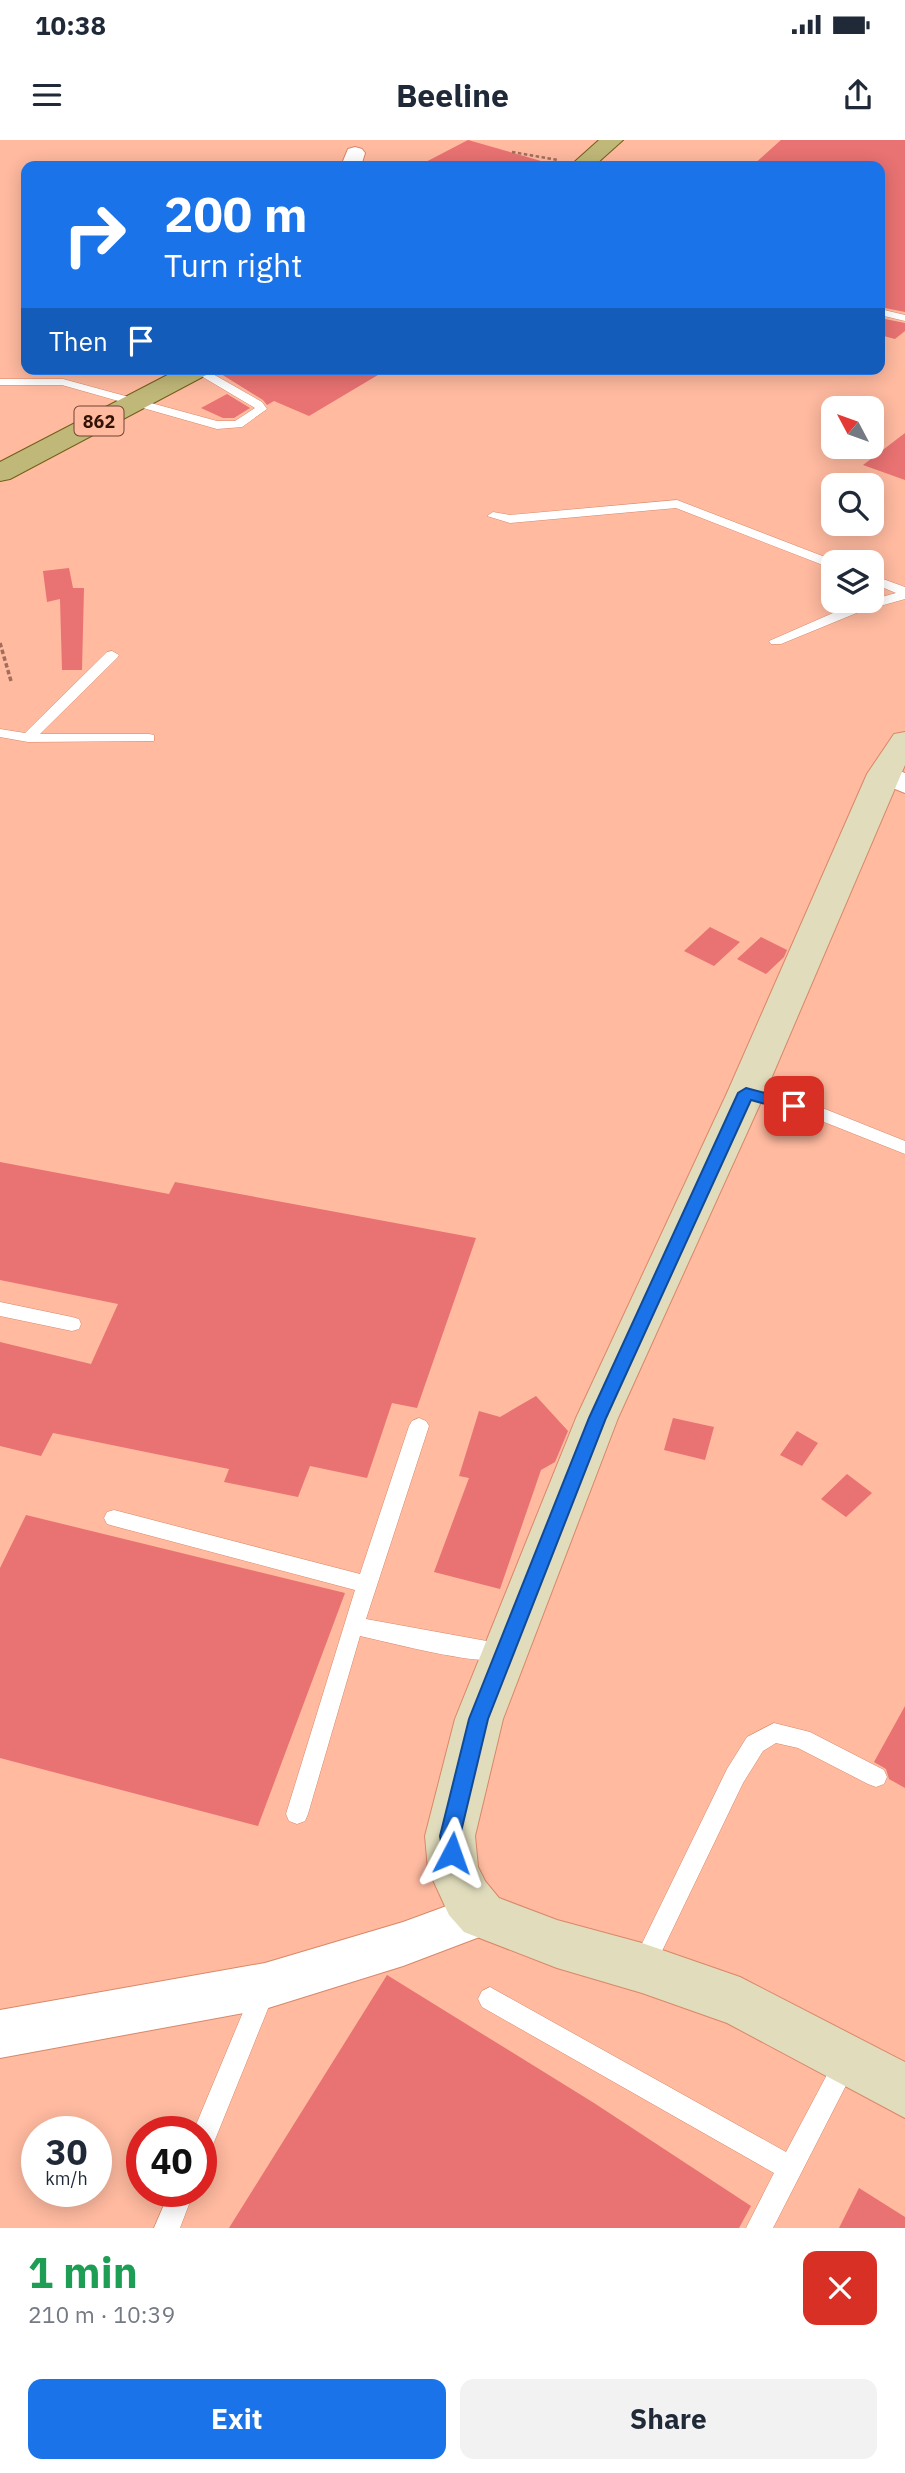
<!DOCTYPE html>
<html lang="en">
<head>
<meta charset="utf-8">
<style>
	:root { --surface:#fff; --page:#f2f2f3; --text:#1f2937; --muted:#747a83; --accent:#1a73e8 }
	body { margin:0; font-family:"IBM Plex Sans",sans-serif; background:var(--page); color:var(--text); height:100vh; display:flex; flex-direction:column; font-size:26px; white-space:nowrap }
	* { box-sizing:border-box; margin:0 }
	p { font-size:23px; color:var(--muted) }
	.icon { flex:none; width:38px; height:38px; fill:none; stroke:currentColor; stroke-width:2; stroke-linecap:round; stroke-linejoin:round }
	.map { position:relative; height:2088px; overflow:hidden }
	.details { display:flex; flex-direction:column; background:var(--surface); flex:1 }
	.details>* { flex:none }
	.top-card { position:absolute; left:21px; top:21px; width:864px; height:214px; border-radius:14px; box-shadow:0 4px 18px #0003; background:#1a73e8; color:#fff; overflow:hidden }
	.needle { width:46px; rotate:311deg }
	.tools { position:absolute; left:821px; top:256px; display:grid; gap:14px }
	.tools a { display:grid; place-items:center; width:63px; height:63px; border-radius:14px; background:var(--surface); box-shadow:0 4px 18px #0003; font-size:35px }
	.speed { position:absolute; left:21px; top:1976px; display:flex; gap:14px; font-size:35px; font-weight:700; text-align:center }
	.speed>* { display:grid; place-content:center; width:91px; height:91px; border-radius:50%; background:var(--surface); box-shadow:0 4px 18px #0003; line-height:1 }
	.speed small { font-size:18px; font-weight:400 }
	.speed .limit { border:10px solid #d22; background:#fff; color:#111 }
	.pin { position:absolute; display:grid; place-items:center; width:60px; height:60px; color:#fff; margin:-30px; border-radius:14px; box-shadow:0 4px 10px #0006 }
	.me { position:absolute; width:77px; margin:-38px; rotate:4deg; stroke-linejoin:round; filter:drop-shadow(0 0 5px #0008) }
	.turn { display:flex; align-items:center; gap:24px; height:147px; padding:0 28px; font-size:32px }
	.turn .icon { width:91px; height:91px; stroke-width:2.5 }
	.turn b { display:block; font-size:49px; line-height:60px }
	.then { display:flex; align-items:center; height:66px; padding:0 28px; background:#0003; gap:14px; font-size:26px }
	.round { display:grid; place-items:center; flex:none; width:74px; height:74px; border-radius:14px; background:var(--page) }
	.overview { display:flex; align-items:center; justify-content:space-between; height:119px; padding:0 28px }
	h1 { font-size:42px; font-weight:700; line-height:52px; color:#1e9e55 }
	.primary-button { display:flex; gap:14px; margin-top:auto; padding:14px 28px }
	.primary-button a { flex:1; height:80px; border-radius:14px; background:var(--accent); color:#fff; font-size:28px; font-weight:700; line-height:80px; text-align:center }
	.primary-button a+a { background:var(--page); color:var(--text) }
	.status { display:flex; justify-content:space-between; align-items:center; height:49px; padding:0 35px; background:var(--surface); direction:ltr }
	.status svg { height:19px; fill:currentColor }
	header { display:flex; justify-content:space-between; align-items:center; height:91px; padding:0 28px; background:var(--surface); font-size:32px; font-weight:700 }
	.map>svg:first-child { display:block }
	.building { fill:#e97272 }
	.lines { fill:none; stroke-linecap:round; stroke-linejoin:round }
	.lane-casing { stroke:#d88868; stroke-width:1 }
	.street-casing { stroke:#d88868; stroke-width:2 }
	.secondary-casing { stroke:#d88868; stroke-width:2 }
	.primary-casing { stroke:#735f17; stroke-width:2 }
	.path-far1 { stroke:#a26e5b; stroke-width:2.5; stroke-dasharray:3.5 2.5; stroke-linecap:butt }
	.path { stroke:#a26e5b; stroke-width:3.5; stroke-dasharray:4.5 2.5; stroke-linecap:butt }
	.lane { fill:#fff; fill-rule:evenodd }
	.street { fill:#fff; fill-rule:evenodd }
	.secondary { fill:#e0dcbc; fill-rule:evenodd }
	.primary { fill:#c0b879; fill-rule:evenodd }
	.route { fill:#1a73e8; stroke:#114b97; stroke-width:2 }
	.labels { text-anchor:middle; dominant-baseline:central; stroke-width:7; stroke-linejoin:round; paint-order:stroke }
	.shield { fill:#ffbaa0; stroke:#6f4434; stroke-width:2 }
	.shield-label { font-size:18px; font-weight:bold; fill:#311206 }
</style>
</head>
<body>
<div class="status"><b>10:38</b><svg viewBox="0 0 49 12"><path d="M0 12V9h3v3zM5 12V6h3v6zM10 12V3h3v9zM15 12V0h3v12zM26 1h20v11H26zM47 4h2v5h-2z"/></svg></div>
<header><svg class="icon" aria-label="menu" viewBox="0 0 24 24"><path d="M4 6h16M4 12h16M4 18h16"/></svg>Beeline<svg class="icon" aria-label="share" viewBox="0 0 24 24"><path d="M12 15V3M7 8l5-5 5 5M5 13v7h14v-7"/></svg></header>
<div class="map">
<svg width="905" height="2088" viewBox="0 0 905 2088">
	<rect width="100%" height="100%" fill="#ffbaa0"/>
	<!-- building -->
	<path class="building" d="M468,0L541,21L540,26H418Z
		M781,0H905V172L880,167V26H752Z
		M880,178L905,183V191L895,199L880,195Z
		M213,229H388L309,276L274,261L267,265L263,260Z
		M227,254L250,268L234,278H223L201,268Z
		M905,293V340L863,325Z
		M69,428L73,448H84L82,530H62L60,459L47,462L43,431Z
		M710,787L740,802L714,826L684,811Z
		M761,797L787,810L784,817L766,834L737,819Z
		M0,1022L169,1054L175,1042L476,1098L417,1268L392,1263L367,1338L310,1326L298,1357L224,1342L229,1329L53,1293L41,1316L0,1306V1202L91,1224L118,1164L0,1140Z
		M536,1256L568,1291L555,1322L541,1330L500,1449L434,1432L469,1338L459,1336L479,1271L500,1277Z
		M673,1278L714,1287L705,1320L664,1310Z
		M797,1291L818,1303L802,1326L780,1315Z
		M847,1334L872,1353L846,1377L821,1359Z
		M26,1375L345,1453L258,1686L0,1618V1428Z
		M905,1566V1648L889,1639L886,1629L874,1622Z
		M387,1835L594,1963L751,2066L739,2088H229Z
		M859,2048L905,2077V2088H839Z"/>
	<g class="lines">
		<defs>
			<path id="lane" d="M880,169L905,175V181L880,175Z
				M204,229L262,262L267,269L242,287L217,289L62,245H0V239H63L217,281H235L255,268L191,230Z
				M677,360L838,422H833V428L828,427L676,368L510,383L487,376L493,372L510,375Z
				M872,435L905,447V459L859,472L781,504H771L769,501L849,466L896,453L872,443Z
				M112,511L119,515L117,518L40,594H149L154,595V601L28,602L0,597V589L25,593L107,512Z
				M746,947L825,969L905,1001V1014L814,978L740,957L738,953Z
				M0,1162L72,1177L79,1179L81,1184L79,1189L72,1191L0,1176Z
				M419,1278L426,1281L429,1286L366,1479L514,1506L517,1512L514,1518C487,1529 393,1503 360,1496L308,1674L305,1681L297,1684L289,1681L286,1674L355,1450L114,1386L107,1384L104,1378L107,1372L114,1370L360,1434L409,1286L412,1281Z
				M774,1583L810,1592L884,1630L887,1637L884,1644L876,1647L868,1644L798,1608L776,1603L763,1611L743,1643L650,1836L642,1839L634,1836L630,1828L634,1820L727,1629L747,1597Z
				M264,1838L272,1841L276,1849L210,2012L201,2015V1992H193L256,1841Z
				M490,1847L786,2012L839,1912L847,1908L855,1912L859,1920L773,2088H746L774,2033L482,1867L478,1859L482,1851Z
				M170,2051H194L180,2088H154Z"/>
			<path id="street" d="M355,7L362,9L365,13L361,26H341L348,9Z
				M883,625L905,633V653L873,640L869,634L873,628Z
				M482,1753L498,1760L505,1775L498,1790L403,1826L265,1869L0,1918V1870L265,1823L403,1782Z"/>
			<path id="secondary" d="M905,592V625L765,953L618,1278L503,1579L475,1696L478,1727L485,1741L499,1758L557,1780L642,1803L740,1837L905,1922V1978L727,1883L642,1853L557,1828L464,1792L449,1775L428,1729L425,1696L455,1579L576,1278L727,953L867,634L894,594Z"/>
			<path id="primary" d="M599,0H623L594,26H570Z
				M179,229H211L208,234L10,339L0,341V322Z"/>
		</defs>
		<!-- lane casing -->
		<use href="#lane" class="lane-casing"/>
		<!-- street casing -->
		<use href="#street" class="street-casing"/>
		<!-- secondary casing -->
		<use href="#secondary" class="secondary-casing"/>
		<!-- primary casing -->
		<use href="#primary" class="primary-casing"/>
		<!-- path-far1 -->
		<path class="path-far1" d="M512,12L558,20"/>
		<!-- path -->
		<path class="path" d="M0,503L11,541"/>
		<!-- lane -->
		<use href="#lane" class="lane"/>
		<!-- street -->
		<use href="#street" class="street"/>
		<!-- secondary -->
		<use href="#secondary" class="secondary"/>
		<!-- primary -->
		<use href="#primary" class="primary"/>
	</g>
	<!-- route -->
	<path class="route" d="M746,948L800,962L802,966L794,972L751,960L606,1278L488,1579L460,1696L462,1713L459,1719L452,1722L444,1719L440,1696L469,1579L589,1278L738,953Z"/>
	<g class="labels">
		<!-- shield labels -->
		<rect class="shield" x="74.5" y="266.5" width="49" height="29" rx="5"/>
		<g class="shield-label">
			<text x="99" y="281">862</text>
		</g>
	</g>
</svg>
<div class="tools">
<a><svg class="needle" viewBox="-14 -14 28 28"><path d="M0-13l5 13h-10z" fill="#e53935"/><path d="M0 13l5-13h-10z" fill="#747a83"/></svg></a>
<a><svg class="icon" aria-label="search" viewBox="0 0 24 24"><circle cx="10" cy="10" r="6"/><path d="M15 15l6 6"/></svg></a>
<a><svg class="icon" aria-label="layers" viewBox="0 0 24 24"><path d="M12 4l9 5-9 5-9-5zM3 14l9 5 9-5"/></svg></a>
</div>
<div class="speed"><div>30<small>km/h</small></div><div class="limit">40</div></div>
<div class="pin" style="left:794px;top:966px;background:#d93025"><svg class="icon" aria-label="arrive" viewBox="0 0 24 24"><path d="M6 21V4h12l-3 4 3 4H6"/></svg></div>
<svg class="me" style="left:452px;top:1713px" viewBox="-20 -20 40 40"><path d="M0-17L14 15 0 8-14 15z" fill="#1a73e8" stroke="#fff" stroke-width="4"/></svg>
<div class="top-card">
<div class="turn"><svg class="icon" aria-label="right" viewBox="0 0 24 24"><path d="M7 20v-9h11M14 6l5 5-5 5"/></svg><div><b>200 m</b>Turn right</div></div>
<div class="then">Then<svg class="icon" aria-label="arrive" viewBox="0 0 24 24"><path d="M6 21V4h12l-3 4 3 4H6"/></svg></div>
</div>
</div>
<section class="details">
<div class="overview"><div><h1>1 min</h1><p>210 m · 10:39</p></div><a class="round" style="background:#d93025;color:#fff"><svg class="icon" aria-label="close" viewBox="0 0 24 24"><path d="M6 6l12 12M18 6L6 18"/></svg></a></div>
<div class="primary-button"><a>Exit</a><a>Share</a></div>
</section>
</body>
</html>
